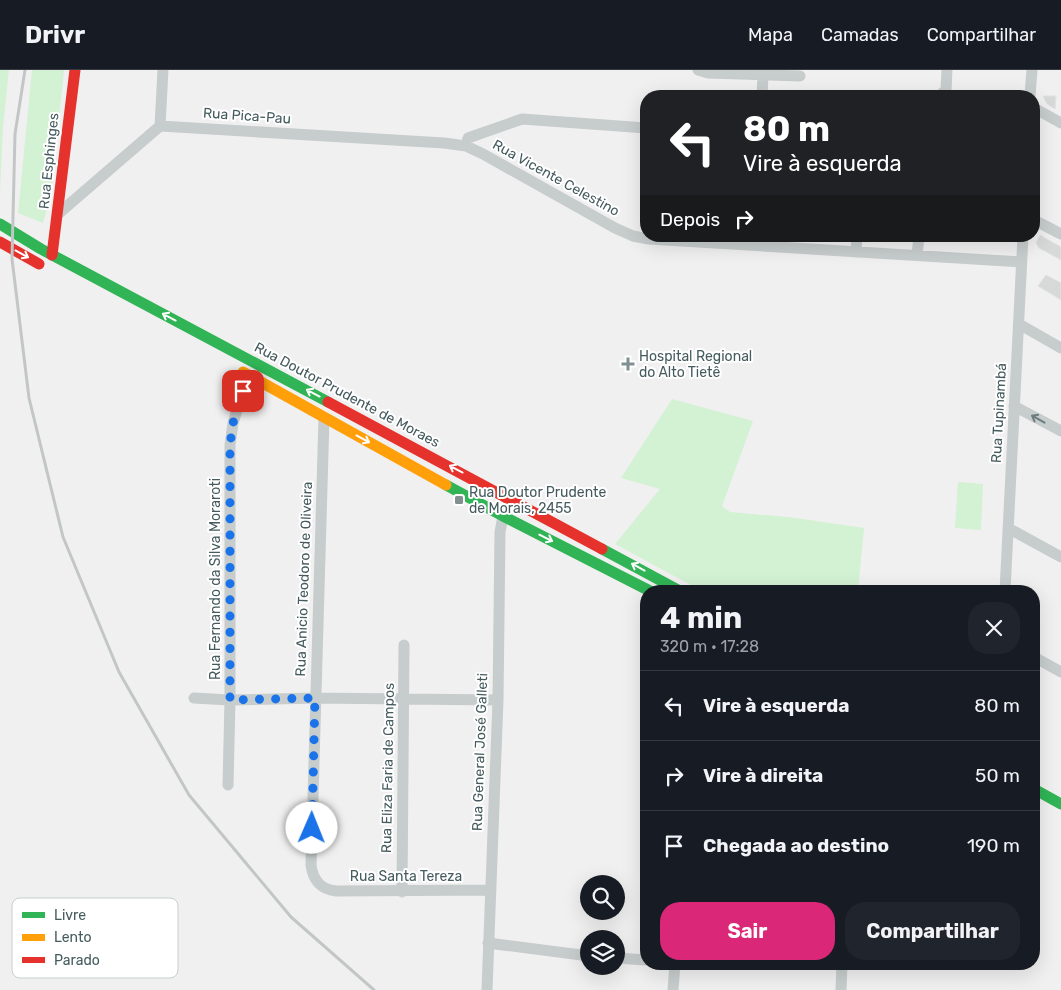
<!DOCTYPE html>
<html lang="pt">
<head>
<meta charset="utf-8">
<style>
	:root { --surface:#171b24; --page:#20242c; --text:#f1f3f6; --muted:#9ea1a6; --line:#363941; --accent:#db2777 }
	body { margin:0; font-family:Rubik,sans-serif; background:var(--page); color:var(--text); height:100vh; display:flex; flex-direction:column; font-size:19px; white-space:nowrap }
	* { box-sizing:border-box; margin:0 }
	p { font-size:16px; color:var(--muted) }
	.icon { flex:none; width:28px; height:28px; fill:none; stroke:currentColor; stroke-width:2; stroke-linecap:round; stroke-linejoin:round }
	.map { position:relative; flex:1; overflow:hidden }
	.side { position:absolute; left:640px; top:515px; width:400px; height:385px; display:flex; flex-direction:column; background:var(--surface); border-radius:20px; box-shadow:0 5px 20px #0002 }
	.side>* { flex:none }
	.banner { position:absolute; left:640px; top:20px; width:400px; height:152px; border-radius:20px; box-shadow:0 5px 20px #0002; background:#202124; color:#fff; overflow:hidden }
	.controls { position:absolute; left:580px; top:805px; display:grid; gap:10px }
	.controls a { display:grid; place-items:center; width:45px; height:45px; border-radius:50%; background:var(--surface); box-shadow:0 5px 20px #0002; font-size:25px }
	.pin { position:absolute; display:grid; place-items:center; width:42px; height:42px; color:#fff; margin:-21px; border-radius:10px; box-shadow:0 2px 8px #0006 }
	.me { position:absolute; width:55px; margin:-28px; rotate:1deg; stroke-linejoin:round; filter:drop-shadow(0 0 4px #0008) }
	.turn { display:flex; align-items:center; gap:18px; height:105px; padding:0 20px; font-size:22px }
	.turn .icon { width:65px; height:65px; stroke-width:2.5 }
	.turn b { display:block; font-size:35px; line-height:42px }
	.then { display:flex; align-items:center; height:48px; padding:0 20px; background:#0003; gap:10px; font-size:19px }
	.round { display:grid; place-items:center; flex:none; width:52px; height:52px; border-radius:20px; background:var(--page) }
	.summary { display:flex; align-items:center; justify-content:space-between; height:85px; padding:0 20px }
	h1 { font-size:30px; font-weight:700; line-height:38px }
	.action { display:flex; gap:10px; margin-top:auto; padding:10px 20px }
	.action a { flex:1; height:58px; border-radius:20px; background:var(--accent); color:#fff; font-size:20px; font-weight:700; line-height:58px; text-align:center }
	.action a+a { background:var(--page); color:var(--text) }
	ul { padding:0; list-style:none }
	li { display:flex; align-items:center; gap:15px; height:70px; padding:0 20px; border-top:1px solid var(--line) }
	li div { flex:1 }
	li b { display:block; font-size:19px }
	li em { font-style:normal }
	header { display:flex; align-items:center; gap:30px; box-sizing:border-box; height:70px; padding:0 25px; background:var(--surface); border-bottom:1px solid var(--line) }
	header strong { font-size:24px }
	nav { display:flex; gap:28px; margin-inline-start:auto; font-size:18px }
	.map>svg:first-child { display:block }
	.green { fill:#d3f1d3 }
	.building { fill:#d7d9d9; stroke:#e2e2e3 }
	.lines { fill:none; stroke-linecap:round; stroke-linejoin:round }
	.street { stroke:#c7cccc; stroke-width:11 }
	.fast { stroke:#30b455; stroke-width:11 }
	.slow { stroke:#ff9f0a; stroke-width:11 }
	.jam { stroke:#e5322d; stroke-width:11 }
	.rail { stroke:#c3c6c7; stroke-width:3 }
	.oneway { stroke:#fff }
	.oneway2 { stroke:#6c7d7f }
	.route { stroke:#1a73e8; stroke-width:9; stroke-dasharray:0 16.2 }
	.poi-dot { fill:#818f91; stroke:#fff; stroke-width:2 }
	.labels { text-anchor:middle; dominant-baseline:central; stroke-width:4; stroke-linejoin:round; paint-order:stroke }
	.street-label { font-size:14px; fill:#455b5e; stroke:#fff }
	.poi-label { font-size:14px; fill:#455b5e; stroke:#fff; text-anchor:start }
	.key { fill:#fff; stroke:#c7cecf; stroke-width:1 }
	.key-label { font-size:14px; fill:#455b5e }
</style>
</head>
<body>
<header>
<strong>Drivr</strong>
<nav><a>Mapa</a><a>Camadas</a><a>Compartilhar</a></nav>
</header>
<div class="map">
<svg width="1061" height="920" viewBox="0 0 1061 920">
	<rect width="100%" height="100%" fill="#f1f0f0"/>
	<!-- green -->
	<path class="green" d="M0,0H9L3,57L0,122Z
		M32,0H64L51,124L43,153L18,143Z
		M672,329L753,351L722,436L730,442L789,447L864,458L858,521H702L615,474L660,419L621,408Z
		M958,412L983,414L981,460L955,458Z"/>
	<!-- building -->
	<path class="building" d="M1043,26H1056L1055,39L1047,34Z
		M1040,165L1061,177V190L1039,178L1036,173Z
		M1046,205L1061,213V230L1038,216Z"/>
	<g class="lines">
		<!-- street -->
		<path class="street" d="M698,0L708,3L800,6
			M762,26L763,5
			M939,26L946,20L947,0
			M1030,26L1032,0
			M1034,38L1061,53
			M160,56L163,0
			M466,76L468,68L522,49L646,58
			M58,144L160,56L444,73L466,76L483,84L615,158L633,166L649,169L1021,192
			M1034,150L1061,164
			M856,182L857,166
			M917,185L919,166
			M1019,254L1061,278
			M1014,336L1061,361
			M324,348L311,795C313,810 320,819 336,821L491,820
			M1008,458L1061,487
			M1005,521L1023,166
			M1034,587L1061,602
			M194,628L230,630L315,628L498,630
			M228,715L230,630V375L233,353L248,305
			M402,822L404,575
			M488,873L589,886
			M616,888L646,890
			M487,920L498,630L500,462L503,446L505,443
			M673,920L675,894
			M841,920L842,894"/>
		<!-- fast -->
		<path class="fast" d="M0,154L41,179L328,332
			M446,415L503,446L650,521
			M602,479L680,521
			M1034,719L1061,734"/>
		<!-- slow -->
		<path class="slow" d="M243,302L446,415"/>
		<!-- jam -->
		<path class="jam" d="M0,172L39,194
			M52,185L75,0
			M328,332L602,479"/>
		<!-- rail -->
		<path class="rail" d="M25,0L15,64L12,189L29,328L63,467L119,602L189,725L291,847L374,920"/>
	</g>
	<!-- one-way arrows -->
	<defs><path id="oneway-shaft" d="M-6 0H5M1.5-3L5.5 0L1.5 3" fill="none" stroke-width="1.6" stroke-linecap="round" stroke-linejoin="round" transform="scale(1.25)"/></defs>
	<g class="oneway">
		<use href="#oneway-shaft" transform="translate(22 184) rotate(29)"/>
		<use href="#oneway-shaft" transform="translate(169 247) rotate(-152)"/>
		<use href="#oneway-shaft" transform="translate(313 323) rotate(-152)"/>
		<use href="#oneway-shaft" transform="translate(363 369) rotate(28)"/>
		<use href="#oneway-shaft" transform="translate(456 399) rotate(-152)"/>
		<use href="#oneway-shaft" transform="translate(546 468) rotate(27)"/>
		<use href="#oneway-shaft" transform="translate(638 497) rotate(-151)"/>
	</g>
	<use class="oneway2" href="#oneway-shaft" transform="translate(1038 349) rotate(-151)"/>
	<g class="lines">
		<!-- route -->
		<path class="route" d="M243,321L233,353L230,375V630L315,628L312,758"/>
	</g>
	<!-- markers -->
	<g class="poi-dot">
		<path d="M625.5 286.5h5v5h5v5h-5v5h-5v-5h-5v-5h5z"/>
		<rect x="454" y="425" width="10" height="10" rx="2.5"/>
	</g>
	<g class="labels">
		<!-- street labels -->
		<g class="street-label">
			<text transform="translate(247 46) rotate(4)">Rua Pica-Pau</text>
			<text transform="translate(49 91) rotate(-84)">Rua Esphinges</text>
			<text transform="translate(556 108) rotate(29)">Rua Vicente Celestino</text>
			<text transform="translate(347 325) rotate(28)">Rua Doutor Prudente de Moraes</text>
			<text transform="translate(999 343) rotate(-87)">Rua Tupinambá</text>
			<text transform="translate(215 509) rotate(-90)">Rua Fernando da Silva Moraroti</text>
			<text transform="translate(304 509) rotate(-88)">Rua Anicio Teodoro de Oliveira</text>
			<text transform="translate(480 682) rotate(-88)">Rua General José Galleti</text>
			<text transform="translate(388 698) rotate(-89)">Rua Eliza Faria de Campos</text>
			<text x="406" y="806">Rua Santa Tereza</text>
		</g>
		<!-- poi labels -->
		<g class="poi-label">
			<text x="639" y="286">Hospital Regional<tspan x="639" dy="16">do Alto Tietê</tspan></text>
			<text x="469" y="422">Rua Doutor Prudente<tspan x="469" dy="16">de Morais, 2455</tspan></text>
		</g>
	</g>
	<!-- legend -->
	<rect x="12" y="828" width="166" height="80" rx="8" class="key"/>
	<rect x="22" y="842" width="23" height="6" fill="#30b455"/>
	<rect x="22" y="864" width="23" height="7" fill="#ff9f0a"/>
	<rect x="22" y="887" width="23" height="6" fill="#e5322d"/>
	<g class="key-label">
		<text x="54" y="850">Livre</text>
		<text x="54" y="872">Lento</text>
		<text x="54" y="895">Parado</text>
	</g>
</svg>
<div class="controls">
<a><svg class="icon" aria-label="search" viewBox="0 0 24 24"><circle cx="10" cy="10" r="6"/><path d="M15 15l6 6"/></svg></a>
<a><svg class="icon" aria-label="layers" viewBox="0 0 24 24"><path d="M12 4l9 5-9 5-9-5zM3 14l9 5 9-5"/></svg></a>
</div>
<div class="pin" style="left:243px;top:321px;background:#d93025"><svg class="icon" aria-label="arrive" viewBox="0 0 24 24"><path d="M6 21V4h12l-3 4 3 4H6"/></svg></div>
<svg class="me" style="left:312px;top:758px" viewBox="-20 -20 40 40"><circle r="19" fill="#fff"/><path d="M0-13L10 11 0 6-10 11z" fill="#1a73e8"/></svg>
<div class="banner">
<div class="turn"><svg class="icon" aria-label="left" viewBox="0 0 24 24"><path d="M17 20v-9H6M10 6l-5 5 5 5"/></svg><div><b>80 m</b>Vire à esquerda</div></div>
<div class="then">Depois<svg class="icon" aria-label="right" viewBox="0 0 24 24"><path d="M7 20v-9h11M14 6l5 5-5 5"/></svg></div>
</div>
<section class="side">
<div class="summary"><div><h1>4 min</h1><p>320 m · 17:28</p></div><a class="round"><svg class="icon" aria-label="close" viewBox="0 0 24 24"><path d="M6 6l12 12M18 6L6 18"/></svg></a></div>
<ul>
<li><svg class="icon" aria-label="left" viewBox="0 0 24 24"><path d="M17 20v-9H6M10 6l-5 5 5 5"/></svg><div><b>Vire à esquerda</b></div><em>80 m</em></li>
<li><svg class="icon" aria-label="right" viewBox="0 0 24 24"><path d="M7 20v-9h11M14 6l5 5-5 5"/></svg><div><b>Vire à direita</b></div><em>50 m</em></li>
<li><svg class="icon" aria-label="arrive" viewBox="0 0 24 24"><path d="M6 21V4h12l-3 4 3 4H6"/></svg><div><b>Chegada ao destino</b></div><em>190 m</em></li>
</ul>
<div class="action"><a>Sair</a><a>Compartilhar</a></div>
</section>
</div>
</body>
</html>
